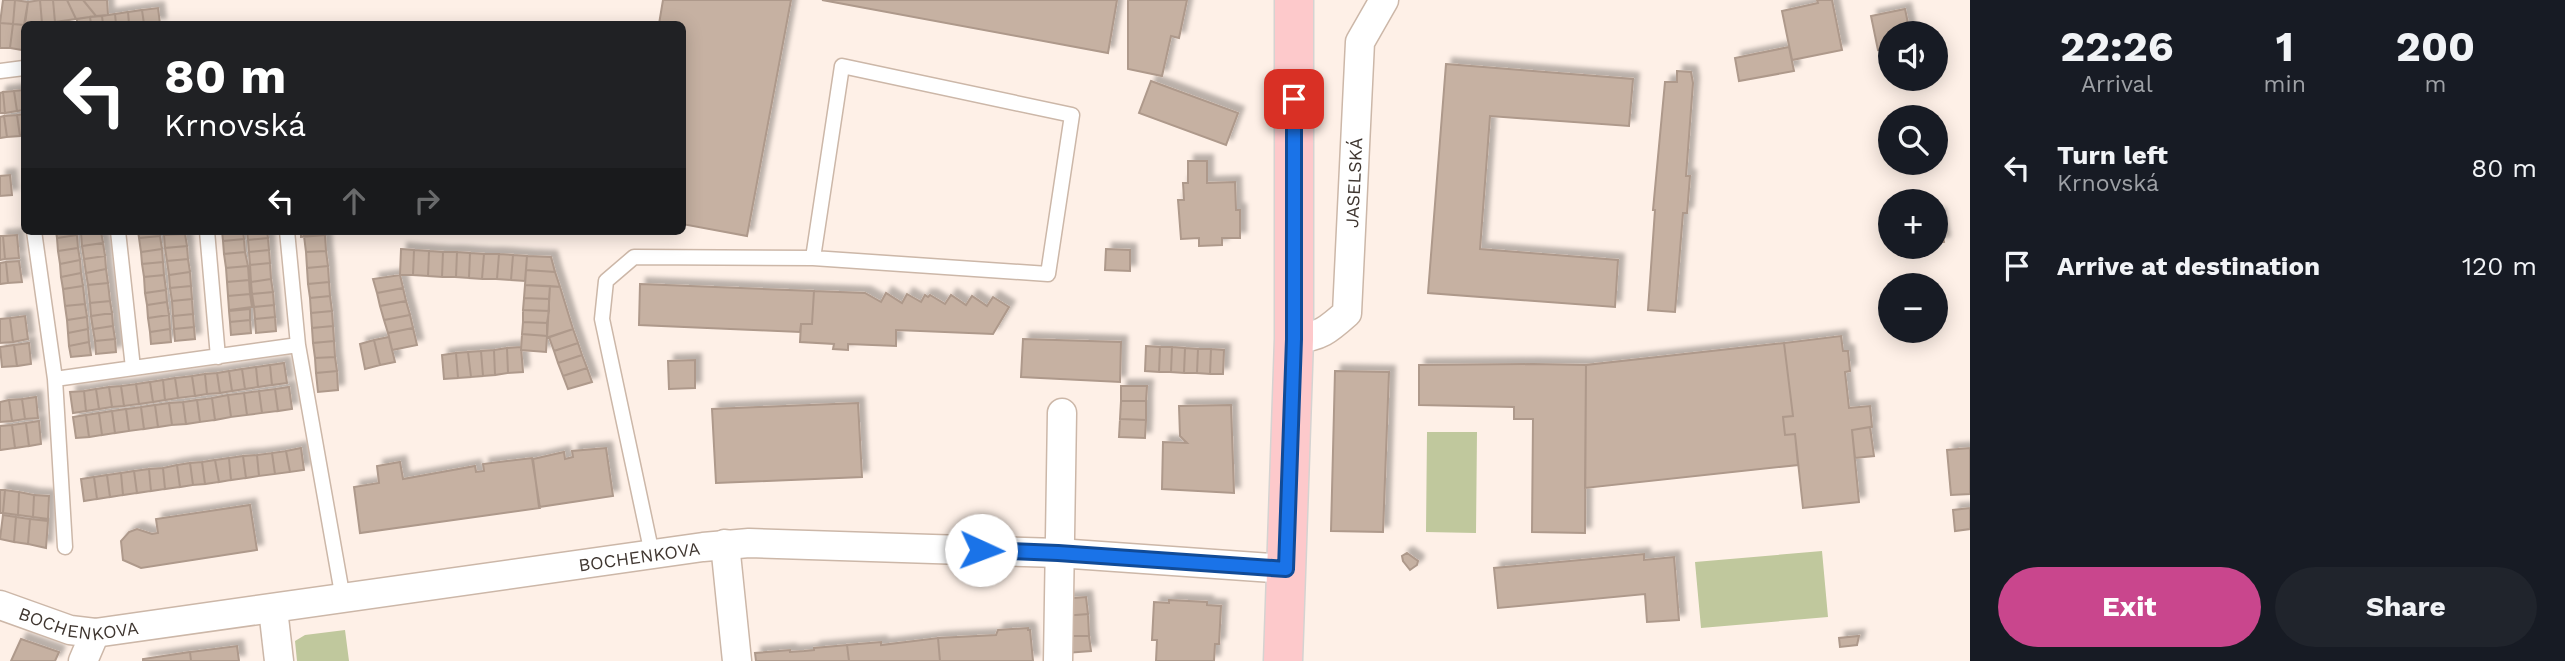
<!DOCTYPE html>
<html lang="en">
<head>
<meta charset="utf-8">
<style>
	:root { --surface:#171b24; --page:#20242c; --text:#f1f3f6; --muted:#9ea1a6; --accent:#c9468d }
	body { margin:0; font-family:"Work Sans",sans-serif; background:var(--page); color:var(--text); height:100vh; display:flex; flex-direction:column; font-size:26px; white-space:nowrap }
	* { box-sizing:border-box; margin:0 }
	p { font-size:23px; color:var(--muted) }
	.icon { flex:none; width:38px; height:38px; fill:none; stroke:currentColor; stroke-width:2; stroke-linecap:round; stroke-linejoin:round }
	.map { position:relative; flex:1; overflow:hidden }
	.drawer { display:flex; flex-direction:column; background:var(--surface); width:595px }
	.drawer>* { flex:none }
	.top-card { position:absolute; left:21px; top:21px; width:665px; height:214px; border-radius:10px; box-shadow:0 4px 18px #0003; background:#202124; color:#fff; overflow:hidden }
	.fabs { position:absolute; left:1878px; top:21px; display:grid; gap:14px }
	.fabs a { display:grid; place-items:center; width:70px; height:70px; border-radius:50%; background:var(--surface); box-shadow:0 4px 18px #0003; font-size:35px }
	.pin { position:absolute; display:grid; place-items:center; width:60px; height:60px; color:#fff; margin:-30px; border-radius:14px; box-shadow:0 4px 10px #0006 }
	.me { position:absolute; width:77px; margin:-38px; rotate:92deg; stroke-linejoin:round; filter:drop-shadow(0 0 5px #0008) }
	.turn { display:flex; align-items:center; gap:24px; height:147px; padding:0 28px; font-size:32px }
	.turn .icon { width:91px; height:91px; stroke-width:2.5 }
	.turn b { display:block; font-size:49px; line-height:60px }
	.lanes { display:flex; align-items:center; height:66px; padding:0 28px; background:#0003; justify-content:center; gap:35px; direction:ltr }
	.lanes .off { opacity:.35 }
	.eta { display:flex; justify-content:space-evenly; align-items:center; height:119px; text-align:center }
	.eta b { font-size:42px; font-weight:700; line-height:49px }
	.cta { display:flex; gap:14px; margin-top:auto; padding:14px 28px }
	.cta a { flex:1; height:80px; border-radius:42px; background:var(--accent); color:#fff; font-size:28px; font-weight:700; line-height:80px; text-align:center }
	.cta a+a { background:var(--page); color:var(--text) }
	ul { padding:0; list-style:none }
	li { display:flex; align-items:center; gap:21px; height:98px; padding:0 28px }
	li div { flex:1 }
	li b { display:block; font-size:26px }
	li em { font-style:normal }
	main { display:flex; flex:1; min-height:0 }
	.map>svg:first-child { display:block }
	.green { fill:#c0c89d }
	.building { fill:#c6b1a2; stroke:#ae998b; stroke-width:2; filter:url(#shadow) }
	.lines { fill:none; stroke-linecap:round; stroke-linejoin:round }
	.lane-casing { stroke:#ccb7a8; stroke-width:17 }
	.street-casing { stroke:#ccb7a8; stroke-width:31 }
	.primary-casing { stroke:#d5d3d1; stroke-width:41 }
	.lane { stroke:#fff; stroke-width:14 }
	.street { stroke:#fff; stroke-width:28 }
	.primary { stroke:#fdc9cb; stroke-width:38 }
	.route-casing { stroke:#114b97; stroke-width:18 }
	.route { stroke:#1a73e8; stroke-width:12 }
	.labels { text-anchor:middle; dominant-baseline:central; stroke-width:6; stroke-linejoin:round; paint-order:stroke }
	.street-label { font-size:18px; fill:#3f3630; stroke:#fff }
</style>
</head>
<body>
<main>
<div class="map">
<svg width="1970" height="661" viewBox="0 0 1970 661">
	<defs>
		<filter id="shadow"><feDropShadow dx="6" dy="-6" stdDeviation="2" flood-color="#0004"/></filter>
	</defs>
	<rect width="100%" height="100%" fill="#fef0e7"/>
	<!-- green -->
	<path class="green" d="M1427,432H1477L1476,533L1426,532Z
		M1822,551L1828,617L1701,628L1695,562Z
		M345,630L349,661H297L295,641L305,635Z"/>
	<!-- building -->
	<path class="building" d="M3,0H15L13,24L0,23Z
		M15,0L28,2L24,25L13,24Z
		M40,0H53L55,22L42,23Z
		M40,0L42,23L25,24L28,2Z
		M53,0H67L76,19L55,22Z
		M67,0H83L96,16L76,19Z
		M83,0H107L108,15L96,16Z
		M663,0H791L747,236L682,224V24H659Z
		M822,0H1117L1108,53Z
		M1128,0H1187L1179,38L1171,36L1162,76L1128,69Z
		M1817,0H1832L1842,50L1792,60L1782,11L1818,3Z
		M158,8L160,24H144L142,10Z
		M1905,9L1910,33H1890V48L1878,50L1871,16Z
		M142,10L144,24H129L128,12Z
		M128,12L129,24H116L115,14Z
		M115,14L116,24H103L102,16Z
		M102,16L103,24H91L90,17Z
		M90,17L91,24H77V19Z
		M0,23L13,24L10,48H0Z
		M13,24L24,25L22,50L10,48Z
		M1789,47L1794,71L1739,81L1735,58Z
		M1446,64L1633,79L1629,126L1490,116L1480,249L1618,260L1615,307L1428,293Z
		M1677,71L1691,72L1693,83L1686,176H1690L1687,213H1683L1675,312L1648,310L1655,210H1653L1665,82H1677Z
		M1151,81L1238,113L1226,145L1139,113Z
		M24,90V110L17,111L14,91Z
		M14,91L17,111L5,113L3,92Z
		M3,92L5,113H0V93Z
		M24,114V135L20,136L17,115Z
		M17,115L20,136L7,137L4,116Z
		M4,116L7,137L0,138V117Z
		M1188,161H1207V183L1235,182L1236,210H1240V238H1222V245L1199,246V238L1181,239L1178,200H1184L1183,183H1188Z
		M10,175L12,195L0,196V176Z
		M1939,214L1944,242L1936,243V215Z
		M56,231H76L77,235L57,238Z
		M101,231L103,243L82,246L81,233Z
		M138,231H160V236L139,238Z
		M164,231H185V234L164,235Z
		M222,231H243L244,239L223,241Z
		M247,231H267L268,238L248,240Z
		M301,231H325V235L301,237Z
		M185,234L187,246L165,248L164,235Z
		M17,235L19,258L5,259L3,236Z
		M77,235L78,248L58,251L57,238Z
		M325,235L326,251L306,252L304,236Z
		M0,236H3L5,259L0,260Z
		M160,236L162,249L141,252L139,238Z
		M268,238L269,250L249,252L248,240Z
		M244,239L245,252L224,254L223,241Z
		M103,243L105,256L84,259L82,246Z
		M187,246L188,259L167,261L165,248Z
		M78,248L80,260L60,264L58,251Z
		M162,249L163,262L142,264L141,252Z
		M401,249L414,250L413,275H400Z
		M1106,249L1130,250V271L1105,270Z
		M269,250L270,263L250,265L249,252Z
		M414,250L429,251L428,276L413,275Z
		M326,251L328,266L307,268L306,252Z
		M429,251L443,252L442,277L428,276Z
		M245,252L248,266L226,268L224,254Z
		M443,252H457L456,277H442Z
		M457,252L470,253L469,278L456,277Z
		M470,253L484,254L482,279L469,278Z
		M484,254H499L497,279H482Z
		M499,254L513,255L511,280L497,279Z
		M513,255L527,256L525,281L511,280Z
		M105,256L106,269L86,273L84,259Z
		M527,256L551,257L555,272L526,270Z
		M188,259L190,272L169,275L167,261Z
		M80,260L81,273L61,277L60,264Z
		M19,261L22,282L8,283L6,262Z
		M6,262L8,283L0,284V263Z
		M163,262L164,275L144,277L142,264Z
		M270,263L271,279L251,282L250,265Z
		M248,266L249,280L227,282L226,268Z
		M328,266L329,282L308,284L307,268Z
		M106,269L108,283L88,285L86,273Z
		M526,270L555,272L560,287L525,285Z
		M190,272L191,286L170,288L169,275Z
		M81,273L83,286L63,289L61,277Z
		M164,275L166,290L145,293L144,277Z
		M400,275L403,288L377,293L373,279Z
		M271,279L273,292L252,294L251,282Z
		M249,280L250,294L228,296L227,282Z
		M329,282L330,296L310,298L308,284Z
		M108,283L110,301L90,303L88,285Z
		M640,284L814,291L812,324H801L800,332L639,325Z
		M525,285L550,286L549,299L524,298Z
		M83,286L85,304L65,306L63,289Z
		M191,286L192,299L172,301L170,288Z
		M550,286L560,287L573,329L547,338Z
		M403,288L406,301L380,306L377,293Z
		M166,290L167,302L147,305L145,293Z
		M814,291L865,293L881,302L886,293L902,303L907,294L921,302L925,295L928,297L930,295L945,304L951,295L966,305L972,296L987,306L993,297L1009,307L993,334L896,330V346L848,344V350L833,349L834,344L800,342L801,324H812Z
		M273,292L274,305L254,307L252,294Z
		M250,294L252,307L229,310L228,296Z
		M330,296L332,311L311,313L310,298Z
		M524,298L549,299V311L523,310Z
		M192,299L193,314L173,316L172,301Z
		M110,301L112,313L91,316L90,303Z
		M406,301L410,315L384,320L380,306Z
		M167,302L169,315L148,318L147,305Z
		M85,304L87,317L67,320L65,306Z
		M274,305L275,317L255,319L254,307Z
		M250,309V320L230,322L229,311Z
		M523,310L549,311L547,323L523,322Z
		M332,311L333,326L312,328L311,313Z
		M112,313L113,326L93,329L91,316Z
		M193,314L194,327L174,329L173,316Z
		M169,315L170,329L150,332L148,318Z
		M410,315L413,328L388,333L384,320Z
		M25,316L28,339L13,342L10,318Z
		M87,317L88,329L68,333L67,320Z
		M275,317L276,331L256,333L255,319Z
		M10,318L13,342L0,343V319Z
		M250,320L251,333L231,335L230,322Z
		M523,322L547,323V336L522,334Z
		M113,326L115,339L95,341L93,329Z
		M333,326L334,341L313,343L312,328Z
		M194,327L195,339L175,341L174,329Z
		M413,328L417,345L392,350L388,333Z
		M88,329L89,342L69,346L68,333Z
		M170,329L171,342L151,344L150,332Z
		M573,329L578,343L554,351L549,337Z
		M522,334L547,336L546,352L521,350Z
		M1841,336L1843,351H1848L1850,371L1845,372L1849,408L1870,406L1872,427L1852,430L1859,502L1803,508L1795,434L1785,435L1783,417L1793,416L1784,343Z
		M389,337L395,362L380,365L374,340Z
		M115,339L116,352L96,354L95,341Z
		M1023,339L1121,342L1120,382L1021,377Z
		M374,340L380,365L365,369L360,344Z
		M334,341L335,357L315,358L313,343Z
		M89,342L91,355L71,357L69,346Z
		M29,343L31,364L17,366L14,345Z
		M578,343L582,355L558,363L554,351Z
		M1784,343L1793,416L1783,417L1785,435L1795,434L1798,465L1585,488L1586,365Z
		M14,345L17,366L2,367L0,347Z
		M1146,346L1160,347L1159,372L1145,371Z
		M521,347L523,372L508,373L507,348Z
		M1160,347H1172L1171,372H1159Z
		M1172,347L1185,348L1184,373L1171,372Z
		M507,348L508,373L495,375L494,350Z
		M1185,348L1198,349L1197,373H1184Z
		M1198,349H1211L1210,374L1197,373Z
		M1211,349L1224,350L1223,374H1210Z
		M494,350L495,375L483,376L481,351Z
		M481,351L483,376L471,377L468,352Z
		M468,352L471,377L458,378L456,353Z
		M456,353L458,378L444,379L442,355Z
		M582,355L587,368L563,376L558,363Z
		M335,357L337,371L316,373L315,358Z
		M695,360V388L669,389L668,361Z
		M284,363L287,383L272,385L270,365Z
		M1533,364L1586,365L1585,533L1532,532L1533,419H1514V407L1419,405V365Z
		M270,365L272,385L258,387L256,367Z
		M256,367L258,387L245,389L242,369Z
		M587,368L592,382L568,389L563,376Z
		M242,369L245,389L232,391L229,371Z
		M229,371L232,391L220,393L217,373Z
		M337,371L338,390L318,392L316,373Z
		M1335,371L1389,372L1383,532L1331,531Z
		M217,373L220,393L207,394L205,374Z
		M205,374L207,394L195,396L192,376Z
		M192,376L195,396L178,398L175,378Z
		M175,378L178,398L165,400L163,380Z
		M163,380L165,400L153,402L150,382Z
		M150,382L153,402L139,404L136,384Z
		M136,384L139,404L124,406L121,386Z
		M121,386L124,406L112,407L109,387Z
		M1121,386H1147L1146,401H1121Z
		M109,387L112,407L99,409L96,389Z
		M289,387L292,409L278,411L275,389Z
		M96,389L99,409L86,411L84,391Z
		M275,389L278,411L262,413L259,391Z
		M84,391L86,411L73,413L70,392Z
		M259,391L262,413L247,415L244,393Z
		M244,393L247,415L231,417L228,395Z
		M228,395L231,417L215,420L212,398Z
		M36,397L38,418L25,419L22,399Z
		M212,398L215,420L200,422L197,400Z
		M22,399L25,419L12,421L9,400Z
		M9,400L12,421L0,422V402Z
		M197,400L200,422L186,424L183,402Z
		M1121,401H1146V420L1120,419Z
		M183,402L186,424L172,425L169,403Z
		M169,403L172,425L158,427L155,405Z
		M858,403L862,477L716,483L712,409Z
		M155,405L158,427L144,429L141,407Z
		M1231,405L1234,493L1162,489L1163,442L1187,443L1180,436L1179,406Z
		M141,407L144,429L129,431L126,409Z
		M126,409L129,431L115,433L112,411Z
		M112,411L115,433L102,435L99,413Z
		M99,413L102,435L89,437L86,415Z
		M86,415L89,437L76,438L73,417Z
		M1120,419L1146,420L1145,438L1119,437Z
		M39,421L41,444L29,446L26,423Z
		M26,423L29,446L15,448L12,425Z
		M12,425L15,448L0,450V426Z
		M1870,427L1874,456L1855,458L1852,430Z
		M301,448L304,470L290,472L286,451Z
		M606,448L613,496L539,507L533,459L564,452L565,459L573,457L572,451Z
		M1970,448V494L1951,495L1947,450Z
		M286,451L290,472L275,474L272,453Z
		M272,453L275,474L259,476L257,455Z
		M257,455L259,476L246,478L243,456Z
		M243,456L246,478L231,480L229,458Z
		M229,458L231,480L219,482L215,460Z
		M532,458L540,508L360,533L354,487L379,483L377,466L400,462L403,479L475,466L476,472L484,471L483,464Z
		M215,460L219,482L205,484L202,462Z
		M202,462L205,484L193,485L190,463Z
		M190,463L193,485L180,487L177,465Z
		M177,465L180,487L165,489L163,468Z
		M163,468L165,489L151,491L149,469Z
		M149,469L151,491L137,493L134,471Z
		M134,471L137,493L123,495L121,473Z
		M121,473L123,495L110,497L107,475Z
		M107,475L110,497L97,499L94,477Z
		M94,477L97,499L84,501L81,479Z
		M0,490H5L3,513H0Z
		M5,490L19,492L18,515L3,513Z
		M19,492L34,495L33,517L18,515Z
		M34,495L49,496L48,519L33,517Z
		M250,505L257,550L141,568L123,560L121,541L129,532L137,529L152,534L158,533L156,519Z
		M1970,508V529L1955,531L1953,510Z
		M3,515L16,517L14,542L0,539Z
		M16,517L30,519L28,544L14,542Z
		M30,519L48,521L46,548L28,544Z
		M1407,553L1418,561L1417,565L1410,570L1403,561L1402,556Z
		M1644,554V560L1674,557L1679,620L1647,622L1645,594L1498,608L1494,568Z
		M1086,597L1088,614L1063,616L1062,599Z
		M1169,600L1207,602V605L1221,606L1219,644H1215L1214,661H1156L1157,640H1152L1154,602L1169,603Z
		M1088,614L1089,636H1065L1063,616Z
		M1028,628V630H1030L1033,661H940L938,638L996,635L998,630Z
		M1065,636H1089L1091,651L1066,653Z
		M1859,636L1857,645L1840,647L1839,638Z
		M938,638L940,661H849L847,645L881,642V645Z
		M21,639L59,652L55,661H11Z
		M847,645L849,661H756L755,653L790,650V652L804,651L814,650V648Z
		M237,646L239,661H191L190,652Z
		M190,652L191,661H143V659Z"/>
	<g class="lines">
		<defs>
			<path id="lane" d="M0,71L24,68
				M34,231L55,379
				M118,231L133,368
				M207,231L218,357
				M287,231L298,345
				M65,547L55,379L298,345L343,599
				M652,554L602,319L606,281L634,257L813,258L1048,274L1072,115L842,66L813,258"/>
			<g id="street">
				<path id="s1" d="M1294,339C1320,337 1328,330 1347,313L1360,42L1384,0"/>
				<path d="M725,544L737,661"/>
				<path id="s2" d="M0,605L70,630L95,633L703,547L749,543L1058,553L1286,569"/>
				<path d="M273,609L279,661"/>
				<path d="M83,661L95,633"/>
				<path d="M1058,661L1062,413"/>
			</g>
			<path id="primary" d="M1283,661L1294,339V0"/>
		</defs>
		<!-- lane casing -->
		<use href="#lane" class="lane-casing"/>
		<!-- street casing -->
		<use href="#street" class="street-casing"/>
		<!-- primary casing -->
		<use href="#primary" class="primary-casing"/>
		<!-- lane -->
		<use href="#lane" class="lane"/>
		<!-- street -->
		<use href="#street" class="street"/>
		<!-- primary -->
		<use href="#primary" class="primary"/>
	</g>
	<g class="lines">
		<defs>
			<path id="route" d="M981,550L1058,553L1286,569L1294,339V99"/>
		</defs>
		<!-- route casing -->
		<use href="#route" class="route-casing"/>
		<!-- route -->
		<use href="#route" class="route"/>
	</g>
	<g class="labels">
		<!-- street labels -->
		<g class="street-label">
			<text stroke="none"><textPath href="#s1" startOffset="191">JASELSKÁ</textPath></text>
			<text stroke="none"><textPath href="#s2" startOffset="649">BOCHENKOVA</textPath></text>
			<text stroke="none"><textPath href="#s2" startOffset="82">BOCHENKOVA</textPath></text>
		</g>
	</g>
</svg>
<div class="fabs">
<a><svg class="icon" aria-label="sound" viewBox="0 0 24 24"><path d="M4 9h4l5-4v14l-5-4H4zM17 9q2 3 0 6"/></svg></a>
<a><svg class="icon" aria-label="search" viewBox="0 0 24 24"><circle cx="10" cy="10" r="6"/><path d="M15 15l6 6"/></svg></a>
<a>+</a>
<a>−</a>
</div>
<div class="pin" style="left:1294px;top:99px;background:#d93025"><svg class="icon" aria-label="arrive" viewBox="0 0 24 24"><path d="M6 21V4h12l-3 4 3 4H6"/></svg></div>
<svg class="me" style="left:981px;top:550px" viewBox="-20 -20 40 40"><circle r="19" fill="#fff"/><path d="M0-13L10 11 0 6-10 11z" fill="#1a73e8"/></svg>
<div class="top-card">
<div class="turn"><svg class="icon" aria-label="left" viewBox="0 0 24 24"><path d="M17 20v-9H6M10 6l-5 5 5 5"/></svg><div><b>80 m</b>Krnovská</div></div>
<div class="lanes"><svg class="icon" aria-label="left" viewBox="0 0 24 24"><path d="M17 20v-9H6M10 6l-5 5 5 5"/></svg><svg class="icon off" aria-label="ahead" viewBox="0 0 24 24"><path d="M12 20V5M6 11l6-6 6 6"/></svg><svg class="icon off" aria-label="right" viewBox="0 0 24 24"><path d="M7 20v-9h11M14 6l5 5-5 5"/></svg></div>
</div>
</div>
<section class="drawer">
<div class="eta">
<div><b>22:26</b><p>Arrival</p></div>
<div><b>1</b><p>min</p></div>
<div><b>200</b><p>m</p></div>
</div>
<ul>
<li><svg class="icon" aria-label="left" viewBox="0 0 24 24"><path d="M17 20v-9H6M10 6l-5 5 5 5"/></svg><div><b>Turn left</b><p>Krnovská</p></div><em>80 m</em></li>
<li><svg class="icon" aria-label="arrive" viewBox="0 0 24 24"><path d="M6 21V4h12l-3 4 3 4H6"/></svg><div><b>Arrive at destination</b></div><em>120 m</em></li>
</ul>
<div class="cta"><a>Exit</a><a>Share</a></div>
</section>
</main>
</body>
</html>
